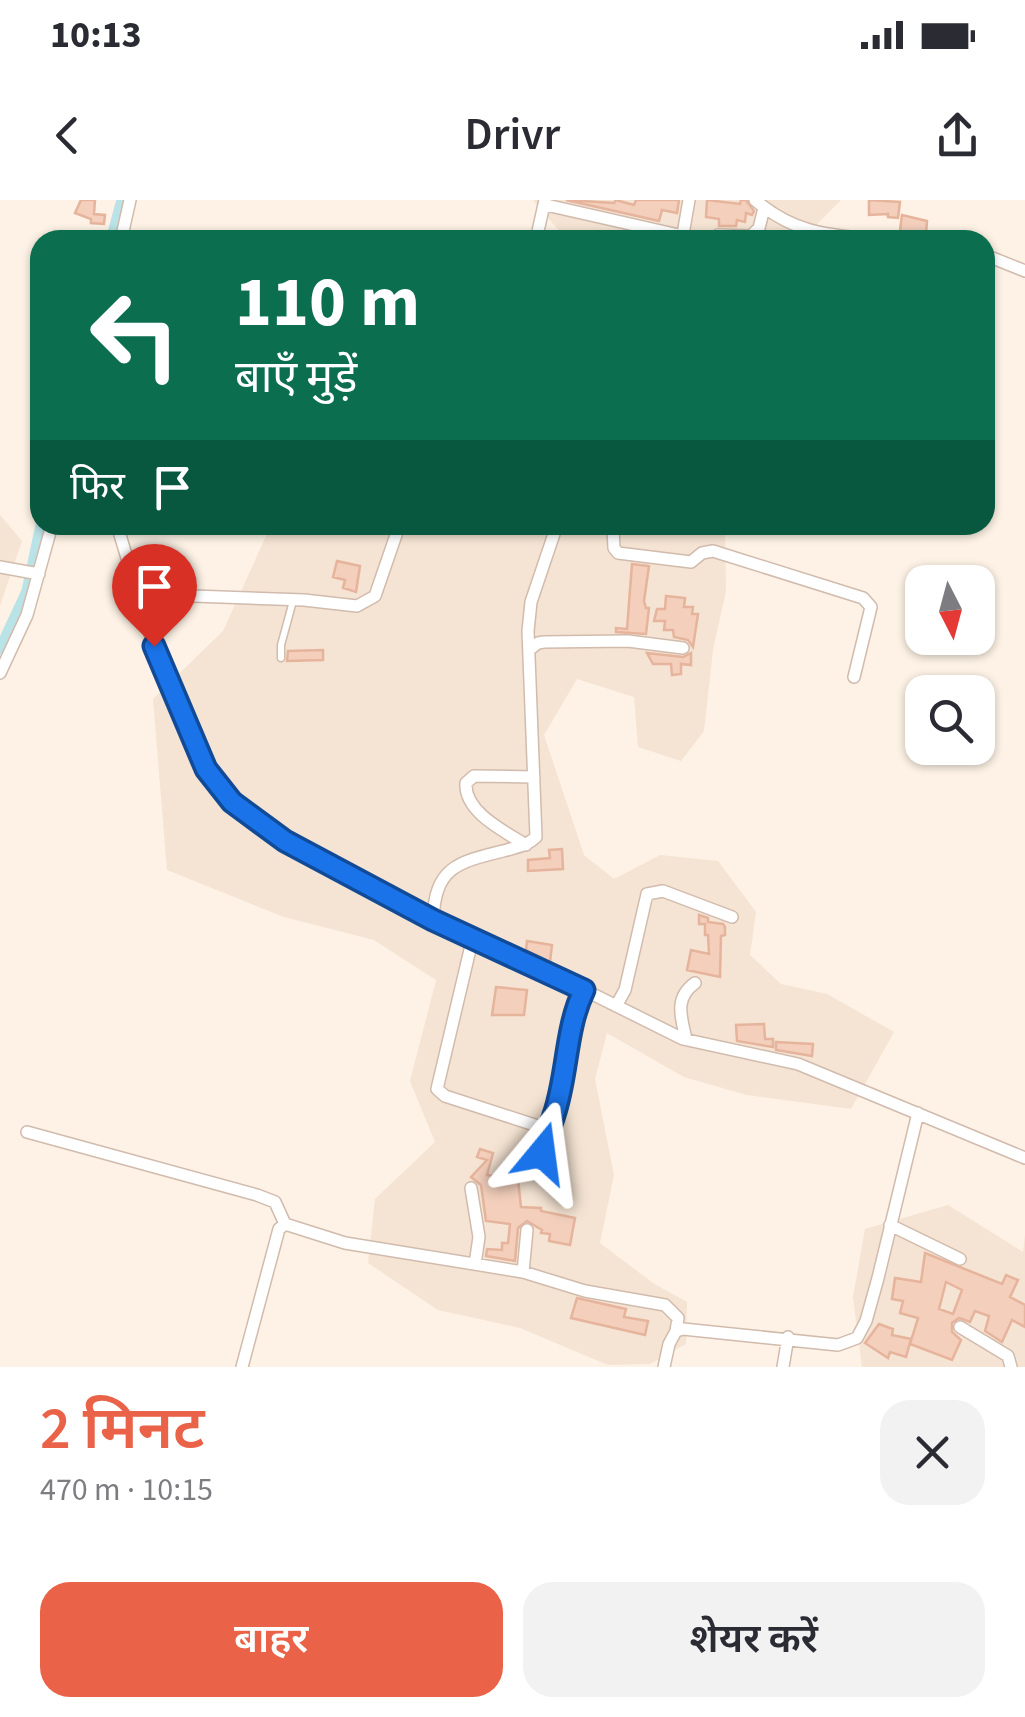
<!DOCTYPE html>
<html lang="hi">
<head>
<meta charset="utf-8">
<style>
	:root { --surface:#fff; --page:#f2f2f3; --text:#2b2b33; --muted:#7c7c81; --accent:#ea6247 }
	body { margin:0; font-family:"Source Sans 3","Noto Sans Devanagari",sans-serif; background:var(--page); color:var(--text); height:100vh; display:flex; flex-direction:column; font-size:38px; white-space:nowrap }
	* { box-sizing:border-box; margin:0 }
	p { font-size:32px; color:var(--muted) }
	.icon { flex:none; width:55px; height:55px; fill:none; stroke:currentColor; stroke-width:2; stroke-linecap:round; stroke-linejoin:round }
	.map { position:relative; height:1167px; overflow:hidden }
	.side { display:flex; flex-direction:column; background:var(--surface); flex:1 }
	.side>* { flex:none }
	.guide { position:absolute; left:30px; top:30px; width:965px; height:305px; border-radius:30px; box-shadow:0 2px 8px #0004; background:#0b6e4f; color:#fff; overflow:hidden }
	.needle { width:65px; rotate:174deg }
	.buttons { position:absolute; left:905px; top:365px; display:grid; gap:20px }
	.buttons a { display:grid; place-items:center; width:90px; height:90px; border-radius:20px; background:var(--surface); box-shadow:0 2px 8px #0004; font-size:50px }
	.pin { position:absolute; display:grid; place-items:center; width:85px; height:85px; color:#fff; margin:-102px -42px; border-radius:50% 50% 50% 0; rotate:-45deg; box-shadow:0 0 10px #0007 }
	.pin .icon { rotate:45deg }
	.me { position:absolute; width:110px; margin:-55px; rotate:16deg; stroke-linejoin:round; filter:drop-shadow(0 0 8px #0008) }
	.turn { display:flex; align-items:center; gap:35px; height:210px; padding:0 40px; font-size:45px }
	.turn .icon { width:130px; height:130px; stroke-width:2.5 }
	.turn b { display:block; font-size:70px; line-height:85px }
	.then { display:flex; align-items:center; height:95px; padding:0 40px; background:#0003; gap:20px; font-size:38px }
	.round { display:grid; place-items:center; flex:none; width:105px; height:105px; border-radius:30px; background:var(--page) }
	.headline { display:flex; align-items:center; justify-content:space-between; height:170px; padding:0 40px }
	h1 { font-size:60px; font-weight:600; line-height:75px; color:var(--accent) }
	.primary-button { display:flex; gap:20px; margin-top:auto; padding:20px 40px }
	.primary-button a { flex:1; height:115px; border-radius:30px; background:var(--accent); color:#fff; font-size:40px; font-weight:600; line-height:115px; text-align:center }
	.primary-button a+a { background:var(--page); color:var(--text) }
	.status { display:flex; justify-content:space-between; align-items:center; height:70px; padding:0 50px; background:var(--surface); direction:ltr }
	.status svg { height:28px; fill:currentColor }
	header { display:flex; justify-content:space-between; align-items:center; height:130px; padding:0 40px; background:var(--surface); font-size:45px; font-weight:600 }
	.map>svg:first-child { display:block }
	.residential { fill:#f5e4d3 }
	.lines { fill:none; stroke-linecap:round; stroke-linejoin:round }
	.canal { stroke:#b9e3e7; stroke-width:11 }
	.building { fill:#f3cfbc; stroke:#e6b49c; stroke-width:2.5; fill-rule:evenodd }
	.service-casing { stroke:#d1bbad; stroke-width:9 }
	.minor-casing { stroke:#d1bbad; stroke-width:14 }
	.service { stroke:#fff; stroke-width:6 }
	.minor { stroke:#fff; stroke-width:11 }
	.route-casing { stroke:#114b97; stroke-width:25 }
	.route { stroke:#1a73e8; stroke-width:18 }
</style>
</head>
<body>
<div class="status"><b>10:13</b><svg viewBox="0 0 49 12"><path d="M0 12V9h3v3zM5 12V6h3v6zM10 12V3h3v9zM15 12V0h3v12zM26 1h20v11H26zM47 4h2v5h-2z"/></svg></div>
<header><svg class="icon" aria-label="back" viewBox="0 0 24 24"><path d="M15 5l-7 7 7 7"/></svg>Drivr<svg class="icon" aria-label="share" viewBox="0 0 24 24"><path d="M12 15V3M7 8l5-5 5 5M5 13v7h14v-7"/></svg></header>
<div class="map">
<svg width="1025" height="1167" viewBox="0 0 1025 1167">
	<rect width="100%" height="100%" fill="#fdf2e5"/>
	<!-- residential -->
	<path class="residential" d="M533,0H841L801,40H567Z
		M0,315L22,341L0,406Z
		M271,325H725L726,391L713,450L704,531L681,561L638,547L634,497L577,479L544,535L584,655L614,679L660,655L718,661L756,712L750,755L781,784L827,794L894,832L851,909L747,895L684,877L607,833L595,879L614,975L600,1043L653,1083L687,1102L686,1144L650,1164L608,1165L520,1128L438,1110L368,1063L375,999L435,942L410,881L436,780L374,740L284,717L167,670L153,499L223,431Z
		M948,1005L1023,1052L1025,1035V1167H862L853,1097L865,1029Z"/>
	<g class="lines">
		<!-- canal -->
		<path class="canal" d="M111,40L122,0
			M0,449L27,391L41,325"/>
	</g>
	<!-- building -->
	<path class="building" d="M81,0H95L94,14L105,15L104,24L91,23V19L75,13Z
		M566,0L614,3L616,0L634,5L636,0H679L677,13L662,10L659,21Z
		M707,0L740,4L741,0H746L754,11L752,15L746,13L745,22L737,20L736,26H719V19L706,17Z
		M869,0L900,2L898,18L888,17V14L869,15Z
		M902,15L927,21L926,34L900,31Z
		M337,361L360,366L356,392L343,388L345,380L333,377Z
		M632,364L649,366L644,401L646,408H649L646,434L616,432V428L627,429Z
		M666,396L685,398L684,407H693L692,414H698L693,447L688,440L674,437L673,430H664L665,421H654L657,409H665Z
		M323,450V460L287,461L288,451Z
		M647,453L683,457L691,453V465L681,464V474L672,475L671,464H653Z
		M562,649L563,669L528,671V660L550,658L549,650Z
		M699,715L708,718V722L723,724L725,727V735L721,736L720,777L687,770L691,750L709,754L708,735H705V724H699Z
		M527,741L552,745L550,762L526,750Z
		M496,787L527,790L524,815H492Z
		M764,824L765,839H773V847L737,841L736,825Z
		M776,842L813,844L812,856L776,850Z
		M480,949L493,953L487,975L518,979L521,1007L541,1008V1011L575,1018L570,1045L549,1041L550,1034L541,1033L542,1030L527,1021L518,1028L515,1061L486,1056L487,1049L502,1050V1043H508L510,1024L486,1021L481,985L471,977L487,960L477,957Z
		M925,1053L1002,1084L1006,1075L1018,1080L1010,1097L1025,1105V1127L1012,1120L1002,1142L985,1131L989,1116L975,1111L970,1122L959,1118L952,1123V1132L961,1140L952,1160L910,1144L918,1118L900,1113L903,1101L892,1099L895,1078L921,1082ZM946,1082L962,1090L953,1114L939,1109Z
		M577,1098L626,1109L624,1117L648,1121L645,1135L571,1118Z
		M879,1124L893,1129L892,1135L911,1139L906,1157L890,1152L888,1158L865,1143Z"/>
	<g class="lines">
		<defs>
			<path id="service" d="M281,458V445L293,401"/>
			<path id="minor" d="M755,0C795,34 828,35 879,40
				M546,5L683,36
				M718,35L751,36L759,28L764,8
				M121,40L130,0
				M536,40L545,0
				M682,40L689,0
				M985,55L1025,71
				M117,325L154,447L206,569L225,596L276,635L433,720L536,766L683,839L798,864L1025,958
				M597,325L613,329L614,348L618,353L691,362L702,353L713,351L863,398L871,407L854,477
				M0,367L39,374
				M138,394L304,400L357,406L375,396L397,332
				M529,450L538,443L544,442L628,441L683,448
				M0,473L27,415L52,325
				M526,645C504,631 464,612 466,583L474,576L534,577
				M433,720C435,666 458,662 507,650C518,647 528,645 536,637L528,431L531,402L557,325
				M473,737L437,889L445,896L547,929
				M616,806L625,790L647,694L663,691L732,717
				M686,839C681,817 674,798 695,783
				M27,932L257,995L275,1002L285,1024
				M542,953C544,938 550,929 554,915C568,874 566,830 584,789
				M471,988L479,1037L475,1064
				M890,1025L960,1059
				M523,1072L527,1030
				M960,1127L1008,1156L1011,1167
				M242,1167L279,1029L285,1024L345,1043L523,1072L585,1091L665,1105L678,1118L676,1131
				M664,1167L669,1144L676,1131L683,1129L838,1145L857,1138L866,1121L878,1078L918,913
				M783,1167L788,1137"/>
		</defs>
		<!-- service casing -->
		<use href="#service" class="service-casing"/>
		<!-- minor casing -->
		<use href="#minor" class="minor-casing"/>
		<!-- service -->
		<use href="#service" class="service"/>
		<!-- minor -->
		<use href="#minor" class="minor"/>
	</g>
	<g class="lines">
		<defs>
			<path id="route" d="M154,446L206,569L232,602L285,641L433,720L584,790C565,829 568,874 554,915C550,929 544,938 542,953"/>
		</defs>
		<!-- route casing -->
		<use href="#route" class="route-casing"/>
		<!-- route -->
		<use href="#route" class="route"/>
	</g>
</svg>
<div class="buttons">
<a><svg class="needle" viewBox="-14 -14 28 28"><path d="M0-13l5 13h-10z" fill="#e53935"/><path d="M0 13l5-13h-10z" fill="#7c7c81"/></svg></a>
<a><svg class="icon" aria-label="search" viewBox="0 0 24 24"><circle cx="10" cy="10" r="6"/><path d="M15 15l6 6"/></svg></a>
</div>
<div class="pin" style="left:154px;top:446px;background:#d93025"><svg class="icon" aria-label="arrive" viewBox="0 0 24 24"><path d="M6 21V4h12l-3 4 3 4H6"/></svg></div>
<svg class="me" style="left:542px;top:953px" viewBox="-20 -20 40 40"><path d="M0-17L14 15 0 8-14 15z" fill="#1a73e8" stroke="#fff" stroke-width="4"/></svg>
<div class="guide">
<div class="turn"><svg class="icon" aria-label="left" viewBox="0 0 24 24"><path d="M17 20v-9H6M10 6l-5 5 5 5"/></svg><div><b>110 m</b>बाएँ मुड़ें</div></div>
<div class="then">फिर<svg class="icon" aria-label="arrive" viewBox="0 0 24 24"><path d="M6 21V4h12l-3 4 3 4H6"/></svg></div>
</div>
</div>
<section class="side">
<div class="headline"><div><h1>2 मिनट</h1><p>470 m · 10:15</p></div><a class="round"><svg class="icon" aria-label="close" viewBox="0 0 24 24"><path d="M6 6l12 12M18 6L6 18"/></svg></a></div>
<div class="primary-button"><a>बाहर</a><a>शेयर करें</a></div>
</section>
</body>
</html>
